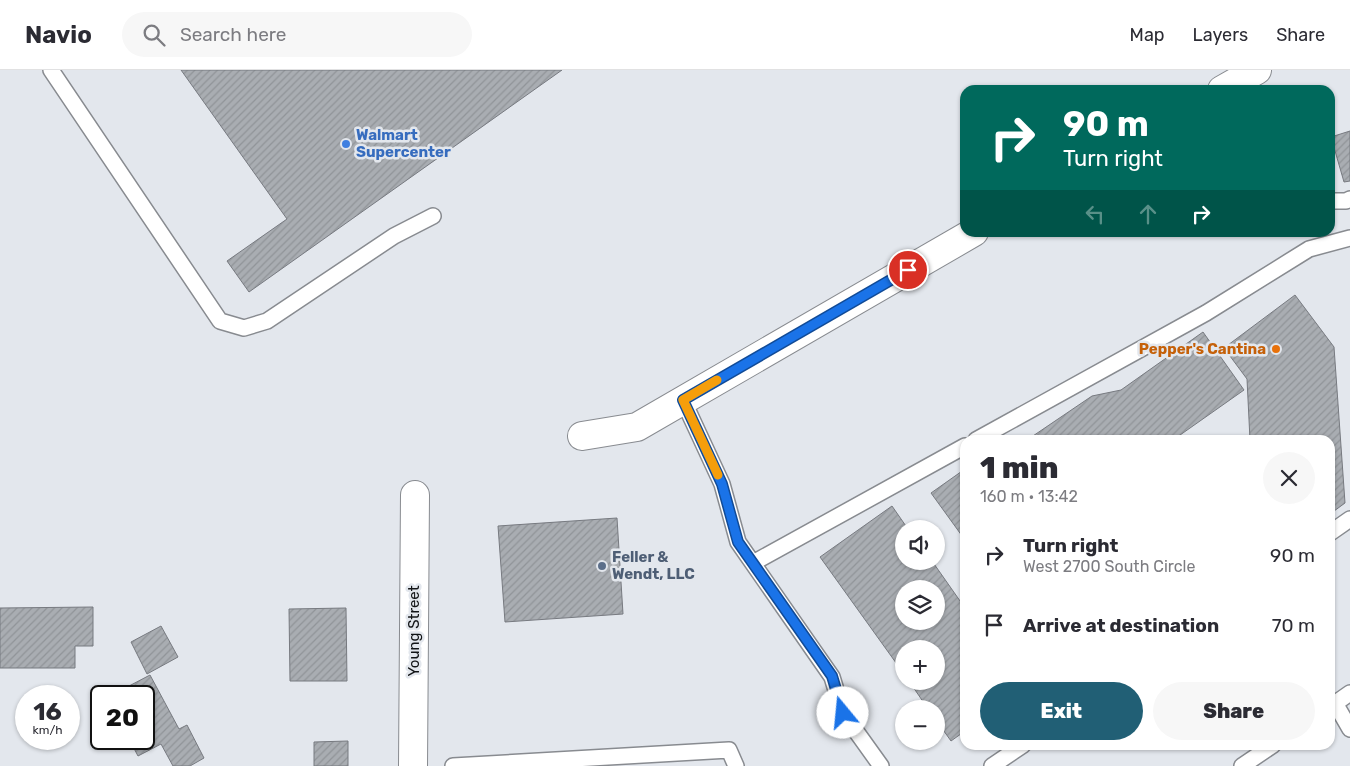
<!DOCTYPE html>
<html lang="en">
<head>
<meta charset="utf-8">
<style>
	:root { --surface:#fff; --page:#f7f7f7; --text:#2b2b33; --muted:#7c7c81; --line:#e1e1e2; --accent:#215f75 }
	body { margin:0; font-family:Rubik,sans-serif; background:var(--page); color:var(--text); height:100vh; display:flex; flex-direction:column; font-size:19px; white-space:nowrap }
	* { box-sizing:border-box; margin:0 }
	p { font-size:16px; color:var(--muted) }
	.icon { flex:none; width:28px; height:28px; fill:none; stroke:currentColor; stroke-width:2; stroke-linecap:round; stroke-linejoin:round }
	.map { position:relative; flex:1; overflow:hidden }
	.side { position:absolute; left:960px; top:365px; width:375px; height:315px; display:flex; flex-direction:column; background:var(--surface); border-radius:15px; box-shadow:0 1px 4px #0004 }
	.side>* { flex:none }
	.guide { position:absolute; left:960px; top:15px; width:375px; height:152px; border-radius:15px; box-shadow:0 1px 4px #0004; background:#00695c; color:#fff; overflow:hidden }
	.tools { position:absolute; left:895px; top:450px; display:grid; gap:10px }
	.tools a { display:grid; place-items:center; width:50px; height:50px; border-radius:50%; background:var(--surface); box-shadow:0 1px 4px #0004; font-size:25px }
	.speed { position:absolute; left:15px; top:615px; display:flex; gap:10px; font-size:25px; font-weight:700; text-align:center }
	.speed>* { display:grid; place-content:center; width:65px; height:65px; border-radius:50%; background:var(--surface); box-shadow:0 1px 4px #0004; line-height:1 }
	.speed small { font-size:12px; font-weight:400 }
	.speed .limit { border:2px solid #111; border-radius:8px; background:#fff; color:#111 }
	.pin { position:absolute; display:grid; place-items:center; width:42px; height:42px; color:#fff; margin:-21px; border:2px solid #fff; border-radius:50%; box-shadow:0 1px 5px #0007 }
	.me { position:absolute; width:55px; margin:-28px; rotate:343deg; stroke-linejoin:round; filter:drop-shadow(0 0 4px #0008) }
	.turn { display:flex; align-items:center; gap:18px; height:105px; padding:0 20px; font-size:22px }
	.turn .icon { width:65px; height:65px; stroke-width:2.5 }
	.turn b { display:block; font-size:35px; line-height:42px }
	.lanes { display:flex; align-items:center; height:48px; padding:0 20px; background:#0003; justify-content:center; gap:25px; direction:ltr }
	.lanes .off { opacity:.35 }
	.round { display:grid; place-items:center; flex:none; width:52px; height:52px; border-radius:26px; background:var(--page) }
	.summary { display:flex; align-items:center; justify-content:space-between; height:85px; padding:0 20px }
	h1 { font-size:30px; font-weight:800; line-height:38px }
	.primary-button { display:flex; gap:10px; margin-top:auto; padding:10px 20px }
	.primary-button a { flex:1; height:58px; border-radius:30px; background:var(--accent); color:#fff; font-size:20px; font-weight:800; line-height:58px; text-align:center }
	.primary-button a+a { background:var(--page); color:var(--text) }
	ul { padding:0; list-style:none }
	li { display:flex; align-items:center; gap:15px; height:70px; padding:0 20px }
	li div { flex:1 }
	li b { display:block; font-size:19px }
	li em { font-style:normal }
	header { display:flex; align-items:center; gap:30px; box-sizing:border-box; height:70px; padding:0 25px; background:var(--surface); border-bottom:1px solid var(--line) }
	header strong { font-size:24px }
	nav { display:flex; gap:28px; margin-inline-start:auto; font-size:18px }
	.search { width:350px; height:45px; background:var(--page); display:flex; align-items:center; gap:12px; box-sizing:border-box; padding:0 18px; border-radius:28px; color:var(--muted); font-size:19px }
	.map>svg:first-child { display:block }
	.building { fill:url(#building-hatch); stroke:#777a80; fill-rule:evenodd }
	.lines { fill:none; stroke-linecap:round; stroke-linejoin:round }
	.service-casing { stroke:#888b90; stroke-width:18 }
	.minor-casing { stroke:#888b90; stroke-width:30 }
	.service { stroke:#fff; stroke-width:15 }
	.minor { stroke:#fff; stroke-width:28 }
	.route-casing { stroke:#114b97; stroke-width:12 }
	.route { stroke:#1a73e8; stroke-width:9 }
	.slow { stroke:#f59e0b; stroke-width:9 }
	.shop-dot { fill:#3f7fe0; stroke:#e3e7ed; stroke-width:2 }
	.food-dot { fill:#e8710a; stroke:#e3e7ed; stroke-width:2 }
	.service-dot { fill:#5c6f8a; stroke:#e3e7ed; stroke-width:2 }
	.labels { text-anchor:middle; dominant-baseline:central; stroke-width:5; stroke-linejoin:round; paint-order:stroke }
	.shop-label { font-size:15px; font-weight:bold; fill:#366cbe; stroke:#e3e7ed; text-anchor:start }
	.food-label { font-size:15px; font-weight:bold; fill:#c56008; stroke:#e3e7ed; text-anchor:end }
	.service-label { font-size:15px; font-weight:bold; fill:#4e5e75; stroke:#e3e7ed; text-anchor:start }
	.street-label { font-size:15px; fill:#121416; stroke:#e3e7ed }
</style>
</head>
<body>
<header>
<strong>Navio</strong>
<div class="search"><svg class="icon" aria-label="search" viewBox="0 0 24 24"><circle cx="10" cy="10" r="6"/><path d="M15 15l6 6"/></svg>Search here</div>
<nav><a>Map</a><a>Layers</a><a>Share</a></nav>
</header>
<div class="map">
<svg width="1350" height="696" viewBox="0 0 1350 696">
	<defs>
		<pattern id="building-hatch" width="6" height="6" patternUnits="userSpaceOnUse" patternTransform="scale(1.25)"><rect width="6" height="6" fill="#a9adb2"/><path d="M-1 1l2-2M0 6l6-6M5 7l2-2" fill="none" stroke="#909498"/></pattern>
	</defs>
	<rect width="100%" height="100%" fill="#e3e7ed"/>
	<!-- building -->
	<path class="building" d="M181,0H562L249,222L227,191L287,149Z
		M1350,61V111L1344,112L1331,67Z
		M1295,225L1334,277L1345,433L1330,444V370H1250L1247,309L1224,278Z
		M1203,262L1244,320L1173,370H1027L1092,326L1121,320Z
		M965,399V470L931,423Z
		M892,436L908,459H904V491H932L965,538V661L951,671L936,650V639H928L909,611H936V579H904V604L820,487ZM904,519H936V551H904Z
		M617,448L623,544L505,552L498,456Z
		M93,537V576H75V598H0V538Z
		M346,538L347,611H290L289,539Z
		M161,556L178,587L147,604L131,572Z
		M150,605L179,659L187,655L204,688L190,696H173L161,674L138,686L129,669H144V626H110Z
		M348,671V696H314V672Z"/>
	<g class="lines">
		<defs>
			<path id="service" d="M51,0L220,251L244,258L267,251L394,166L433,146
				M1330,131H1346L1350,129
				M683,330L722,414L738,472L832,607L843,643L881,696
				M976,370L1206,243L1309,179L1350,168
				M1330,463L1350,449
				M753,493L965,376
				M1335,633L1350,659
				M1330,637L1350,623
				M453,696L729,680L736,696
				M992,696L1023,675
				M1242,696L1273,675"/>
			<path id="minor" d="M1222,20L1257,0
				M582,366L637,357L974,162
				M413,696L415,425"/>
		</defs>
		<!-- service casing -->
		<use href="#service" class="service-casing"/>
		<!-- minor casing -->
		<use href="#minor" class="minor-casing"/>
		<!-- service -->
		<use href="#service" class="service"/>
		<!-- minor -->
		<use href="#minor" class="minor"/>
	</g>
	<g class="lines">
		<defs>
			<path id="route" d="M843,643L832,606L738,472L722,414L683,330L908,200"/>
		</defs>
		<!-- route casing -->
		<use href="#route" class="route-casing"/>
		<!-- route -->
		<use href="#route" class="route"/>
		<!-- slow -->
		<path class="slow" d="M717,310L683,330L718,405"/>
	</g>
	<!-- markers -->
	<circle class="shop-dot" cx="346" cy="74" r="5"/>
	<circle class="food-dot" cx="1276" cy="279" r="5"/>
	<circle class="service-dot" cx="602" cy="496" r="5"/>
	<g class="labels">
		<!-- shop labels -->
		<g class="shop-label">
			<text x="356" y="65">Walmart<tspan x="356" dy="17">Supercenter</tspan></text>
		</g>
		<!-- food labels -->
		<g class="food-label">
			<text x="1266" y="279">Pepper's Cantina</text>
		</g>
		<!-- service labels -->
		<g class="service-label">
			<text x="612" y="487">Feller &amp;<tspan x="612" dy="17">Wendt, LLC</tspan></text>
		</g>
		<!-- street labels -->
		<g class="street-label">
			<text transform="translate(414 561) rotate(-90)">Young Street</text>
		</g>
	</g>
</svg>
<div class="tools">
<a><svg class="icon" aria-label="sound" viewBox="0 0 24 24"><path d="M4 9h4l5-4v14l-5-4H4zM17 9q2 3 0 6"/></svg></a>
<a><svg class="icon" aria-label="layers" viewBox="0 0 24 24"><path d="M12 4l9 5-9 5-9-5zM3 14l9 5 9-5"/></svg></a>
<a>+</a>
<a>−</a>
</div>
<div class="speed"><div>16<small>km/h</small></div><div class="limit">20</div></div>
<div class="pin" style="left:908px;top:200px;background:#d93025"><svg class="icon" aria-label="arrive" viewBox="0 0 24 24"><path d="M6 21V4h12l-3 4 3 4H6"/></svg></div>
<svg class="me" style="left:843px;top:643px" viewBox="-20 -20 40 40"><circle r="19" fill="#fff"/><path d="M0-13L10 11 0 6-10 11z" fill="#1a73e8"/></svg>
<div class="guide">
<div class="turn"><svg class="icon" aria-label="right" viewBox="0 0 24 24"><path d="M7 20v-9h11M14 6l5 5-5 5"/></svg><div><b>90 m</b>Turn right</div></div>
<div class="lanes"><svg class="icon off" aria-label="left" viewBox="0 0 24 24"><path d="M17 20v-9H6M10 6l-5 5 5 5"/></svg><svg class="icon off" aria-label="ahead" viewBox="0 0 24 24"><path d="M12 20V5M6 11l6-6 6 6"/></svg><svg class="icon" aria-label="right" viewBox="0 0 24 24"><path d="M7 20v-9h11M14 6l5 5-5 5"/></svg></div>
</div>
<section class="side">
<div class="summary"><div><h1>1 min</h1><p>160 m · 13:42</p></div><a class="round"><svg class="icon" aria-label="close" viewBox="0 0 24 24"><path d="M6 6l12 12M18 6L6 18"/></svg></a></div>
<ul>
<li><svg class="icon" aria-label="right" viewBox="0 0 24 24"><path d="M7 20v-9h11M14 6l5 5-5 5"/></svg><div><b>Turn right</b><p>West 2700 South Circle</p></div><em>90 m</em></li>
<li><svg class="icon" aria-label="arrive" viewBox="0 0 24 24"><path d="M6 21V4h12l-3 4 3 4H6"/></svg><div><b>Arrive at destination</b></div><em>70 m</em></li>
</ul>
<div class="primary-button"><a>Exit</a><a>Share</a></div>
</section>
</div>
</body>
</html>
